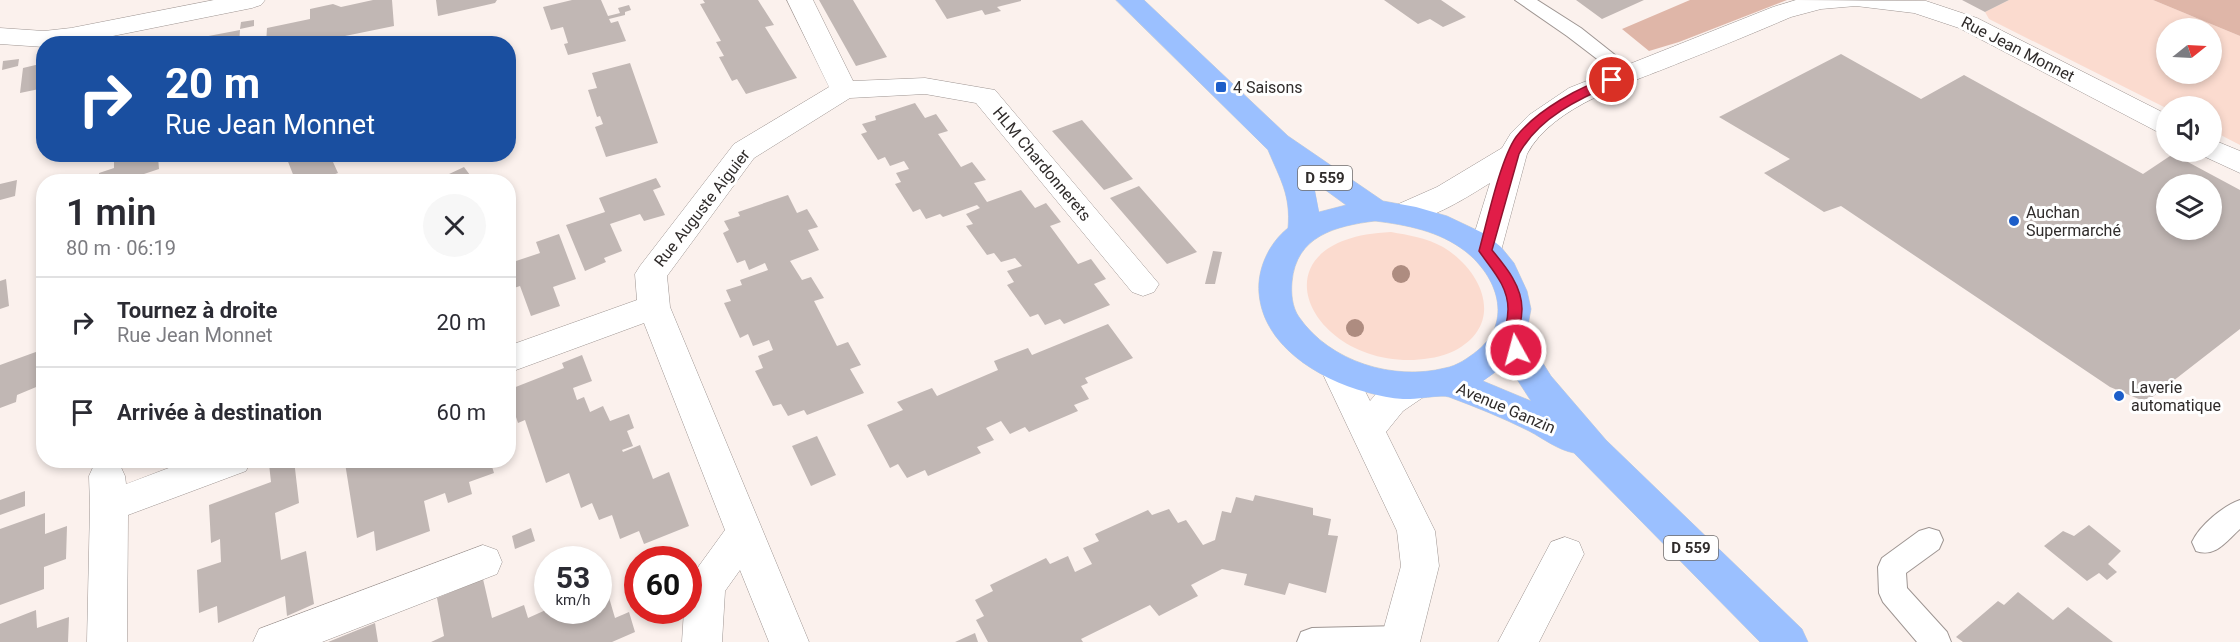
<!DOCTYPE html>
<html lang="fr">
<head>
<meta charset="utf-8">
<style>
	:root { --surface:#fff; --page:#f7f7f7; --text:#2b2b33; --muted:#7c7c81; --line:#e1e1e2 }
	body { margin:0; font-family:Roboto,sans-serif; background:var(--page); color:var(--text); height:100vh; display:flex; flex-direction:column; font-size:22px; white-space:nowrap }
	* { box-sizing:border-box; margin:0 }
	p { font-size:20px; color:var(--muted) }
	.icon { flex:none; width:33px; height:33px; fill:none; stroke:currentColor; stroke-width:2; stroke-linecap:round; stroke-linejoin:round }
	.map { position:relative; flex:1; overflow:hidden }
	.side { position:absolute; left:36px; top:174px; width:480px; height:294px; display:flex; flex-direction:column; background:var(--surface); border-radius:24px; box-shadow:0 3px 9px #0003 }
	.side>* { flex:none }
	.guide { position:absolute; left:36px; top:36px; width:480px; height:126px; border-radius:24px; box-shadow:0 3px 9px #0003; background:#1a4fa0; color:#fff; overflow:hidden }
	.needle { width:39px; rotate:72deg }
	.tools { position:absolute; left:2156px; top:18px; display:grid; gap:12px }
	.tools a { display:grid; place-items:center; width:66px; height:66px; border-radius:50%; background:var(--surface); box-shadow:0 3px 9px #0003; font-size:30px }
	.speed { position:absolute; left:534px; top:546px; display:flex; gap:12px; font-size:30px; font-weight:700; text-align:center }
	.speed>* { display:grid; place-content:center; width:78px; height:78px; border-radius:50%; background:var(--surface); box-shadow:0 3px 9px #0003; line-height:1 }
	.speed small { font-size:15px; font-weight:400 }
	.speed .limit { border:9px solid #d22; background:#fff; color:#111 }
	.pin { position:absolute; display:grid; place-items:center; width:51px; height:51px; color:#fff; margin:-26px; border:3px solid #fff; border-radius:50%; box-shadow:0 2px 6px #0007 }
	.me { position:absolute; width:66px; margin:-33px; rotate:353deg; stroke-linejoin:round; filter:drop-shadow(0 0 4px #0008) }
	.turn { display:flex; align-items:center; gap:21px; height:126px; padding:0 30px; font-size:27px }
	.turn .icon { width:78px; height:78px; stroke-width:2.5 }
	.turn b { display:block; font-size:42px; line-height:51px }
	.round { display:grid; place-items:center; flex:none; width:63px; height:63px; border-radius:32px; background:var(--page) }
	.headline { display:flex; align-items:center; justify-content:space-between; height:102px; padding:0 30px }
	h1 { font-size:36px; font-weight:600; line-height:45px }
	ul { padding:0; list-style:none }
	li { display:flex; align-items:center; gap:18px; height:90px; padding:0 30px; border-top:2px solid var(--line) }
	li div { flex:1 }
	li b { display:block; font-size:22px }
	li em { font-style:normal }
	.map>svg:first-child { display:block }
	.green { fill:#fbdbcf; fill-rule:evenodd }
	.forest { fill:#dfb6a8 }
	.building { fill:#c1b7b4; fill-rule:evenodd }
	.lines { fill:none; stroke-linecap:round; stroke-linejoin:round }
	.lane-casing { stroke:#9e9592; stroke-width:2 }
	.street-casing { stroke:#9e9592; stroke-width:1 }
	.primary-casing { stroke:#d1d1d0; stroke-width:1 }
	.lane { fill:#fff; fill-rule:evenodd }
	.street { fill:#fff; fill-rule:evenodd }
	.primary { fill:#9bc0ff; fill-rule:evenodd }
	.tree { fill:#ae8c80 }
	.route { fill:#e11d48; stroke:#92132f; stroke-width:1.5 }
	.poi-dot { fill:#1c5dc9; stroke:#fff; stroke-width:2 }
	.labels { text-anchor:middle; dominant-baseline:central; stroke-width:6; stroke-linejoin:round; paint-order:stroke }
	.shield { fill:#fff; stroke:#6e6b6b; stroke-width:1.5 }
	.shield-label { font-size:15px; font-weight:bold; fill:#302c2b }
	.street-label { font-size:16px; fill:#302c2b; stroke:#fff }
	.poi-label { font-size:16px; fill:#302c2b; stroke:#fff; text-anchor:start }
</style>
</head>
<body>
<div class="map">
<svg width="2240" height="642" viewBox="0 0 2240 642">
	<rect width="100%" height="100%" fill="#fbf1ed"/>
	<!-- green -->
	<path class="green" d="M2009,0H2153L2240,36V145L2211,130V106L2166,108L1989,19L1985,12ZM2166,28H2211V74H2166Z
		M1391,232C1408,235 1427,238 1443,247C1483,271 1506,324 1454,351C1442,357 1427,359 1414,360C1306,364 1250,238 1391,232Z"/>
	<!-- forest -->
	<path class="forest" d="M1690,0H1787L1679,42L1649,51L1622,29Z
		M2153,0H2240V36Z"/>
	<!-- building -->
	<path class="building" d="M373,0H392L394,26L345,36V43L341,44H330V40L312,44H266L267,28L310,19V9L333,4L341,7Z
		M436,0H497L495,3L438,16Z
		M572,0H601L608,16L620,13L618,8L629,5L631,10L625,12V15L609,19L611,23L618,21L626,41L568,55L564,44L568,43L563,27L551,30L543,7Z
		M703,0H758L774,25L765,27L797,78L746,94L737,79L732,81L719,57L724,56L716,42L721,41L700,4L705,3Z
		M819,0H853L887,57L856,66Z
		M935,0H1021V1L997,7L1001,11L985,15L982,10L947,19Z
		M1384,0H1441L1466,17L1443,27L1430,19L1418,24Z
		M1576,0H1644L1602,19Z
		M1962,0H2009L1985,12Z
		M254,20V26L240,29L241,22Z
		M240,30L239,44H198V38Z
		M1841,54L1921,99L1964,75L2143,174L2173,154L2240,190V329L2146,402L2110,387L1841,206L1824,212L1764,173L1790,159L1719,117ZM2166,184H2211V230H2166Z
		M19,59L18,66L2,70L3,61Z
		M44,63V88L20,93L23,68Z
		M630,63L658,143L606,157L595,127L603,124L600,116L597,117L588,90L597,88L592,73Z
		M915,103L925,118L936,114L948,131L938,134L961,167L972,162L986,180L974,183L987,202L1021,190L1035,208L1046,203L1061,222L1050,226L1078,264L1091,259L1106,279L1094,284L1110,305L1064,324L1060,319L1045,325L1038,314L1030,317L1007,285L1014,282L1007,271L1022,266L1015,258L1001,262L994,253L987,255L966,226L973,224L966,214L980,208L977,205L943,217L940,214L926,219L920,209L913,212L895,184L901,182L896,173L909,169L904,161L890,166L885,157L878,160L861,134L867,132L862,124L876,120L875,116Z
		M1082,120L1133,179L1104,190L1052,131Z
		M114,154H164V155L158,157L159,169L138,176V182H99V173L114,168Z
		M285,154H337L339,159L333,162L338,173L314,182H296Z
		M464,167L473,179L479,176L482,182H432Z
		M656,178L661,187L653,190L665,215L644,221L640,214L610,224L622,251L604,258L606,262L585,271L566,225L605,212L599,198Z
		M17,180L15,196L0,200V184Z
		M1139,186L1197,252L1167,264L1110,198Z
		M788,195L797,213L807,209L818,227L808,230L819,250L790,261L802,280L811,277L824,298L814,301L837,346L848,342L861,365L850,369L864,393L807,415L804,410L788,416L781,404L773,406L755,371L763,368L758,356L773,350L769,340L753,346L748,334L740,338L724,303L731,301L726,290L742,285L740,280L768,270L765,263L749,270L745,260L737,263L723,233L729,230L724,221L740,216L738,212Z
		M559,234L576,279L553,287L560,306L531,316L520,286L508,290V251L513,262L540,253L536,242Z
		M1213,251L1222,252L1215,284H1205Z
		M6,279L9,306L0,309V281Z
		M1108,324L1133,358L1085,378L1088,383L1081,386L1089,399L1074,405L1078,411L1029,432L1025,427L1010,434L1001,421L986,428L994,440L977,447L981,453L928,476L925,470L907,478L898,464L890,468L867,425L903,410L897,402L932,388L937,396L998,370L994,361L1028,348L1032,355Z
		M44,349L41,385L17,395L16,402L0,408V365Z
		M582,355L592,381L573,388L577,400L584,397L590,412L603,406L610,421L629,414L634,428L627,431L633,446L622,450L623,452L640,445L653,479L669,472L689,526L644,544L639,531L620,539L612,515L599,520L592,503L581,508L569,473L546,483L525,420L518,423L512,405L508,407V390L564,368L562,363Z
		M817,436L836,475L811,486L792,446Z
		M279,460H294L299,503L275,513L281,560L306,551L314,604L287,616L285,596L218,623L217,606L199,613L197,570L221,562L220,539L211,543L209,505L271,482L269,464Z
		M352,460H490L494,473L469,482L472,494L448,503L445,493L424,501L430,531L376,551L374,531L357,538L345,463Z
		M25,491V506L0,515V500Z
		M1255,495L1313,508V515L1331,519L1328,535L1338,536L1326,593L1289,583L1285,595L1244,585L1247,574L1222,569L1191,585L1198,596L1159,616L1150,605L1081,639L1083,642H988L976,620L984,616L975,600L993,591L990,585L1046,558L1050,564L1068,556L1075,572L1092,564L1083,548L1099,541L1095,534L1148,510L1152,515L1169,509L1178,523L1186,520L1203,545L1215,540L1222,511L1231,513L1236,497L1253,501Z
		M45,513V534L67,526L66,559L44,567V589L0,605V529Z
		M2089,525L2121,551L2108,564L2117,572L2107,580L2099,573L2087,581L2044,546L2063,531L2074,536Z
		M531,528L535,541L515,549L512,536Z
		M483,579L492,618L524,605L528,618L548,609L598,610V587L605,584L615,618L629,612L635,632L612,642H431L444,636L437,598Z
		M2018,592L2053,620L2068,607L2113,642H1963L1956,637L1998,601L2004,605Z
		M36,610L37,628L69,617L68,642H0V624Z
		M375,623L378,642H328Z
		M975,633L978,642H955Z"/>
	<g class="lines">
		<defs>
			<path id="lane" d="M1515,0H1537L1581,28L1639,74L1636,78H1622L1567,36Z
				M2240,500V529C2226,541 2216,558 2196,551L2192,542C2200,525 2223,506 2240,500Z
				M1929,528L1939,531L1943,540L1939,549L1906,573L1907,588L1947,632L1951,642H1917L1883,602L1879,593L1878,567L1882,558L1919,531Z
				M1400,626L1410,630L1414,642H1297L1301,632L1312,628Z"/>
			<path id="street" d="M214,0H265L261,5L252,8L73,44H44V47L0,44V28L44,31L71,28Z
				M787,0H813L853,81L925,78L995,90L1159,284L1154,292L1143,296L1132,292L976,103L925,94L850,98L754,158L667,276L670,307L809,642H769L740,570L725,591L722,642H682L684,610H688V581L725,530L644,323L508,373V346L637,300L635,274L640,266L734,144L829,87Z
				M1796,0L1926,1L1977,18L2166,114V134L2156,131L1959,28L1914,13L1856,6L1821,9L1791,17C1754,33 1717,48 1679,63C1631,83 1553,105 1527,154L1501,251L1496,259L1485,262L1474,259L1469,251L1490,183C1467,197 1421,228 1394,220L1390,213L1394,206L1437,187L1502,148L1511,133L1529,115L1569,88L1773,7Z
				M2211,139L2240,151V173L2201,155L2199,152H2211Z
				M1337,355L1349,359L1370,401C1384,384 1403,369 1425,376L1430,386L1425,396L1403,411L1386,432L1435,531L1439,566L1420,642H1380L1401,566L1397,531L1320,368L1325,359Z
				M190,460H251L246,471L128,515L127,642H87L90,506L89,476L94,465L107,461L120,465L125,476L126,484Z
				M1565,537L1579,542L1584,554L1539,642H1498L1551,542Z
				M483,545L497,550L502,562L497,574L322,642H253L259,629Z"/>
			<path id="primary" d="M1116,0H1144L1288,136L1383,201L1416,207L1447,216L1485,234L1501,247L1514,263L1527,291L1531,309L1526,336L1551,376L1606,440L1802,629L1808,642H1760L1574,453C1558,450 1544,439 1529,431C1503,418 1476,407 1449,397C1441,394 1415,400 1403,399C1347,394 1264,358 1259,293C1257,269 1269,243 1288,228C1291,195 1280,179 1268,150ZM1313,181L1346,205L1319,212ZM1375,221C1407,225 1439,231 1465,251C1497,276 1514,321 1477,351C1468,358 1457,366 1445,368C1394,381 1330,362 1299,317C1292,307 1291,293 1292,282C1296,236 1335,226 1375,221ZM1507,364L1531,401L1483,381Z"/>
		</defs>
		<!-- lane casing -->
		<use href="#lane" class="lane-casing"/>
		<!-- street casing -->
		<use href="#street" class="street-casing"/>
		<!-- primary casing -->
		<use href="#primary" class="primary-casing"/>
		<!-- lane -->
		<use href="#lane" class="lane"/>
		<!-- street -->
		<use href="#street" class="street"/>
		<!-- primary -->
		<use href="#primary" class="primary"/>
	</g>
	<!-- trees -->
	<g class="tree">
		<circle cx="1401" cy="274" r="9"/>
		<circle cx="1355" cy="328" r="9"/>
	</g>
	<!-- route -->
	<path class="route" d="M1612,77L1618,80L1616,83C1580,98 1538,118 1519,154L1492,250C1506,267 1522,286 1522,309C1522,329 1513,330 1523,350L1516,356L1511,354C1498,329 1508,332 1508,309C1508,285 1491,269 1479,251C1487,222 1500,160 1516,137C1536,111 1581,85 1612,77Z"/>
	<!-- markers -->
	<g class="poi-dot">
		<rect x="1215" y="81" width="12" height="12" rx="3"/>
		<circle cx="2014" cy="221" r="6"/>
		<circle cx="2119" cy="396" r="6"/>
	</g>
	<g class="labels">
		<!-- shield labels -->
		<g class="shield">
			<rect x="1298" y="166" width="54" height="24" rx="4.5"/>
			<rect x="1664" y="536" width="54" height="24" rx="4.5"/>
		</g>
		<g class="shield-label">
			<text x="1325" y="178">D 559</text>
			<text x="1691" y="548">D 559</text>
		</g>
		<!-- street labels -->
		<g class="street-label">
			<text transform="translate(2018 49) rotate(27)">Rue Jean Monnet</text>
			<text transform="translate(1042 164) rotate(50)">HLM Chardonnerets</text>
			<text transform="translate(702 208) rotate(-52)">Rue Auguste Aiguier</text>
			<text transform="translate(1506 408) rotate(23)">Avenue Ganzin</text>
		</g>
		<!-- poi labels -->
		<g class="poi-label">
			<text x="1233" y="87">4 Saisons</text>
			<text x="2026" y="212">Auchan<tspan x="2026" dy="18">Supermarché</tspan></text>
			<text x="2131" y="387">Laverie<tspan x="2131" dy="18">automatique</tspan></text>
		</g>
	</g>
</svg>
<div class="tools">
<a><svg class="needle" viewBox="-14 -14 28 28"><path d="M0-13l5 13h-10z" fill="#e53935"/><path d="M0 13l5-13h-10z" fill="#7c7c81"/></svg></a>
<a><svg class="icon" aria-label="sound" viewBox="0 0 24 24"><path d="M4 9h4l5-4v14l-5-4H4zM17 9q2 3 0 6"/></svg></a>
<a><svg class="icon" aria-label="layers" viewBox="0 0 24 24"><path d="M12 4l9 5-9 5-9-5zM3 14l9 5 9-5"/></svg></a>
</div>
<div class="speed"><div>53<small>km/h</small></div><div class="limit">60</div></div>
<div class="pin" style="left:1612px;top:80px;background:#d93025"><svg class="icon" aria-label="arrive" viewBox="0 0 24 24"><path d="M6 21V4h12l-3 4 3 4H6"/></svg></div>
<svg class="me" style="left:1516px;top:350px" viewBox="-20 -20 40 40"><circle r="17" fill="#e11d48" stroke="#fff" stroke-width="3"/><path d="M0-11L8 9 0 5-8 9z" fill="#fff"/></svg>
<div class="guide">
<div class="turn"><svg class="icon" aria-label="right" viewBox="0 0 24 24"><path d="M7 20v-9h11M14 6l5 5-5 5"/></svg><div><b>20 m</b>Rue Jean Monnet</div></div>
</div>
<section class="side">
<div class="headline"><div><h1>1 min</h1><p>80 m · 06:19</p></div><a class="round"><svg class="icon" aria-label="close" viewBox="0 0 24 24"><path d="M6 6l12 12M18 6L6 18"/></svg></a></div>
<ul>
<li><svg class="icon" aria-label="right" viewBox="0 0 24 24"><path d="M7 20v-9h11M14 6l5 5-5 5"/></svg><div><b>Tournez à droite</b><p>Rue Jean Monnet</p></div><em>20 m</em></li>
<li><svg class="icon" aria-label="arrive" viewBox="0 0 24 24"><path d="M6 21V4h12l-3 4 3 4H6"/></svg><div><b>Arrivée à destination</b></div><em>60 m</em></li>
</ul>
</section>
</div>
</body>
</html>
